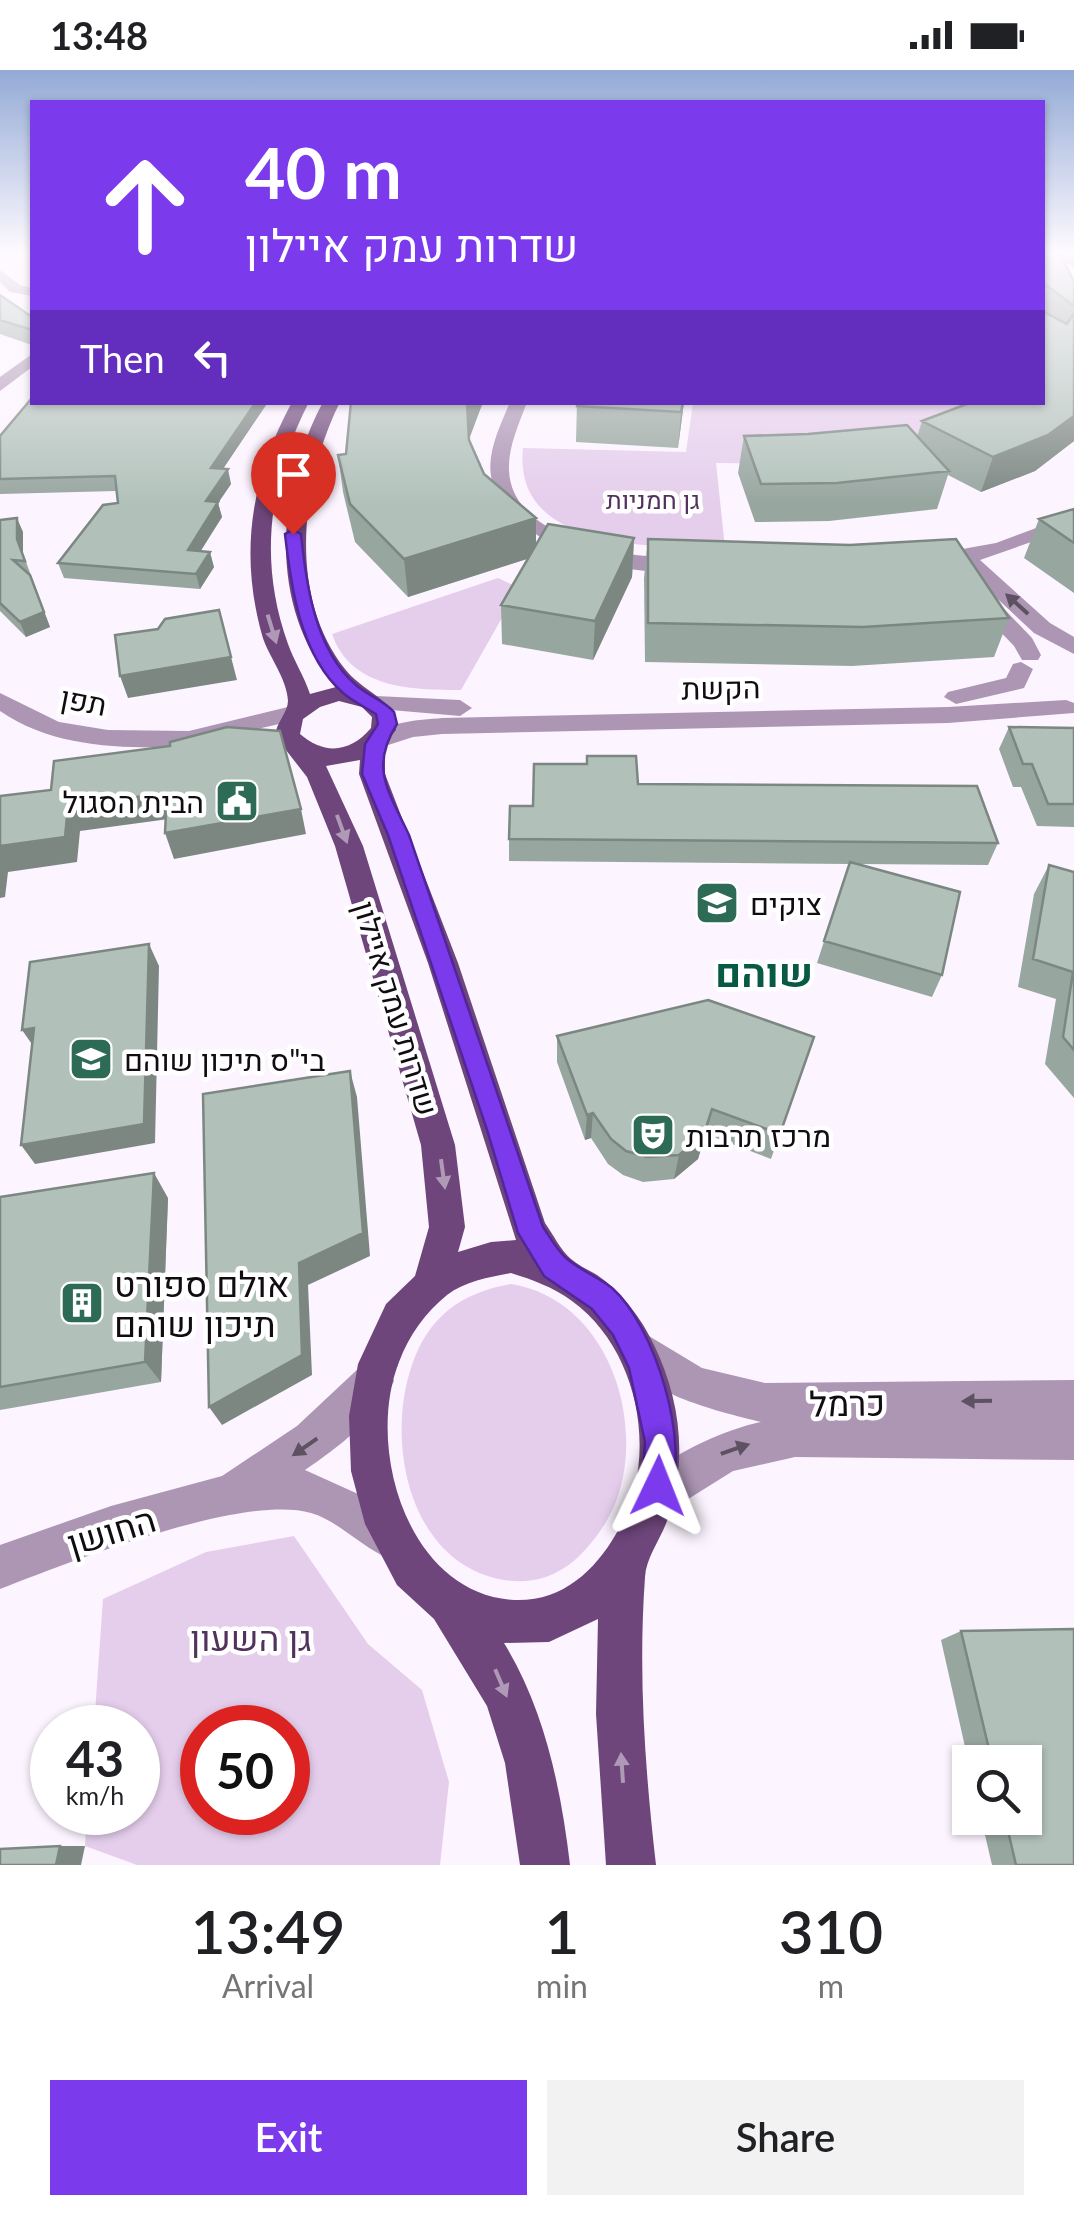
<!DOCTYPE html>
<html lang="en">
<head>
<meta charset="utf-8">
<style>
	:root { --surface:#fff; --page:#f2f2f2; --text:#202124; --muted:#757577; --accent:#7c3aed }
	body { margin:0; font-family:Lato,Heebo,sans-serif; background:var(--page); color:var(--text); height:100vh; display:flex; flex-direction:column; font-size:38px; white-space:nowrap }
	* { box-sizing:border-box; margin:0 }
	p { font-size:32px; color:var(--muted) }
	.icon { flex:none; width:55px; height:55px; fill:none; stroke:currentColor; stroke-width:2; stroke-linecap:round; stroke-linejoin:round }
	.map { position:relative; height:1795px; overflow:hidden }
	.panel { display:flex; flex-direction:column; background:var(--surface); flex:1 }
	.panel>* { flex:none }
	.banner { position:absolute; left:30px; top:30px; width:1015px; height:305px; border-radius:0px; box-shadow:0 2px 8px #0004; background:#7c3aed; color:#fff; overflow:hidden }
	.buttons { position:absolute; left:952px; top:1675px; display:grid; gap:20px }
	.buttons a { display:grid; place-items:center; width:90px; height:90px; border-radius:0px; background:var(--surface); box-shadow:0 2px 8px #0004; font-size:50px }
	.speed { position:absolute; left:30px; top:1635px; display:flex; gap:20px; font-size:50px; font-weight:700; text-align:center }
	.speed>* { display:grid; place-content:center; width:130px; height:130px; border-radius:50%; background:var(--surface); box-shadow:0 2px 8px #0004; line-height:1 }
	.speed small { font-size:25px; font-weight:400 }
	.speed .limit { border:15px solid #d22; background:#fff; color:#111 }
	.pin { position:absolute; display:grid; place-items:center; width:85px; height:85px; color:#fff; margin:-102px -42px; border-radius:50% 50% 50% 0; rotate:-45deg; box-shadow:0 0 10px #0007 }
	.pin .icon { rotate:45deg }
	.me { position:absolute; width:110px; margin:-55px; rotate:2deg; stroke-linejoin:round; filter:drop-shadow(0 0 8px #0008) }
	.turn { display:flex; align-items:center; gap:35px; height:210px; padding:0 50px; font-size:45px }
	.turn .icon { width:130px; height:130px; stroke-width:2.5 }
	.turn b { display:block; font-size:70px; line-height:85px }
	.then { display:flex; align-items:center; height:95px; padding:0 50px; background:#0003; gap:20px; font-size:38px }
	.eta { display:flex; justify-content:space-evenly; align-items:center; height:170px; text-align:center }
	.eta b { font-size:60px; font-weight:600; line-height:70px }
	.action { display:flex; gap:20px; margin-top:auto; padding:20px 50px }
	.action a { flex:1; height:115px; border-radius:0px; background:var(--accent); color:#fff; font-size:40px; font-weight:600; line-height:115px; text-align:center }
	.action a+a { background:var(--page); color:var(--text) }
	.status { display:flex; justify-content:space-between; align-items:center; height:70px; padding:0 50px; background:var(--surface); direction:ltr }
	.status svg { height:28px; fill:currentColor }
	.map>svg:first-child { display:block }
	.green { fill:#e5ceec; fill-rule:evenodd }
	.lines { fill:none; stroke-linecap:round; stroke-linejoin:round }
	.minor { fill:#ad96b4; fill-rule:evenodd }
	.major { fill:#6e467b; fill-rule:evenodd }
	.wall { fill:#98a6a0 }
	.shaded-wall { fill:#7c8782 }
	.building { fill:#b1c1ba; stroke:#7c8782; stroke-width:2.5 }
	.oneway { fill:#5e5162 }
	.oneway2 { fill:#af99b6 }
	.route { fill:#7c3aed; stroke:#51269a; stroke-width:2.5 }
	.labels { text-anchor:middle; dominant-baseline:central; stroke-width:9; stroke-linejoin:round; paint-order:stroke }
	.far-park-label { font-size:25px; fill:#52315c; stroke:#fff }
	.street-label { font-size:30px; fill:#100c11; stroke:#fff }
	.poi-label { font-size:30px; fill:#100c11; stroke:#fff; text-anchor:start }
	.near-poi-label { font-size:35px; fill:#100c11; stroke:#fff; text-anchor:start }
	.near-street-label { font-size:35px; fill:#100c11; stroke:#fff }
	.near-park-label { font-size:35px; fill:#52315c; stroke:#fff }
	.district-label { font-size:40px; font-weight:bold; fill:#085a45; stroke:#fff }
</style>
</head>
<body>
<div class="status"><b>13:48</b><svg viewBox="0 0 49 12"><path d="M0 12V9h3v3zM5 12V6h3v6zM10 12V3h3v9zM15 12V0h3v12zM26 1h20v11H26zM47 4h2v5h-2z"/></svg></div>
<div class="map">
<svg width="1074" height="1795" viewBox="0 0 1074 1795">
	<rect width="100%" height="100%" fill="#fcf4ff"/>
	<!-- green -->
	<path class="green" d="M1029,332L950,364L815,394L716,393L725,478C655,477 512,481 523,378L686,382L693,333Z
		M498,508L519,518L461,620C412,620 351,619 332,564Z
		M511,1214C606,1229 646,1347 617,1429C610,1448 598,1466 585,1480C563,1504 537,1515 504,1510C409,1494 385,1372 412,1295C428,1247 462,1222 511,1214Z
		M294,1466L368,1574L422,1620L449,1712L440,1795H137L85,1776L87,1743L138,1742V1658L94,1657L103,1529L206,1482ZM202,1658H288V1742H202Z"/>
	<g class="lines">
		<!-- minor -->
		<path class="minor" d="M1054,183L1074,187V198Z
			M0,200L20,215L32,218V226L10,222L0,212Z
			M32,284V297L0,321V307Z
			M510,332H527C519,354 508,377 509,400C511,458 590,478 636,485C654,487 673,486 690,491L693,495L690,499C633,513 501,473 491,406C487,381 501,354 510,332Z
			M1074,444V457L980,490L1050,553L1074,567V584L1034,563L960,494L929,497L919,491L929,485L996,473Z
			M978,519L986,520L1032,568L1041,585L1038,590H1022L1014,576L970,530L967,525Z
			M1021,592L1033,599L1024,618L956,634L944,627L948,622L1006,608L1013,594Z
			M0,623L59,652L108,660L189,661L292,636L304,644L301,649L235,664L237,668L234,674L225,676C149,677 66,686 0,641Z
			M376,626L460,630L472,638L460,646L368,638L364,633L368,628Z
			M1066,630L1074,633V643L948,653L442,664L413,667L379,678L367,670C383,652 418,650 442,648L948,637Z
			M634,1257L702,1298L765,1313L1074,1310V1390L795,1387L733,1401L653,1451L638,1445L632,1430C648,1392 722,1360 761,1352C717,1341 634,1322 615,1276L620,1262Z
			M374,1291L388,1297L394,1311C378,1348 337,1378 305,1400L367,1428L405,1453L411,1468L405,1483L390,1489C362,1478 339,1451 311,1443C244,1423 67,1493 0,1519V1475L111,1436L222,1406L297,1356L360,1297Z"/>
		<!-- major -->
		<path class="major" d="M292,332H309C269,410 258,490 288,574C294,591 304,606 310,624L336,617C267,537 276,420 323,332H340C301,410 287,526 345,599C360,618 383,626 396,645V660L385,673V704L458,893L545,1153C553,1164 561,1181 571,1189C579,1196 589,1200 597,1205C621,1221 642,1249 654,1275C681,1331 688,1392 667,1451C660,1470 646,1488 645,1507C638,1604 645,1699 656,1795H606L596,1644L598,1549L549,1572L504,1573C545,1640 561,1719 570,1795H520L505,1693L487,1636L434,1549L397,1515L365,1454L351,1401L349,1346L358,1294L386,1234L415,1206L429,1157L421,1075L335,776L307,707L275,666C276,653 288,642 288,631C287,608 268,586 262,565C239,482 251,408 292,332ZM339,631L362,637L372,647L371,658C350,683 324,685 300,664L303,649L320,637ZM360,690L359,704L428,893L516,1170L491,1172L458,1182L465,1157L455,1075L363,776L326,696ZM511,1203C533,1210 553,1217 572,1231C641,1281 660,1392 616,1464C594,1502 561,1532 514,1530C408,1524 365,1378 399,1292C409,1265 425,1243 447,1225C465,1211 489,1207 511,1203Z"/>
	</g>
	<!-- wall -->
	<path class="wall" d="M1042,183L1074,212V371L1035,401L981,422L948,405L937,439L829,451L755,452L738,403L744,366L917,367L922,351L1042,332Z
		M0,225L32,247V275L0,264Z
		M32,332H268L223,399L231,414L218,433L222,447L200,481L214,497L200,519L64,508L58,493L118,433L116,421L0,424V366Z
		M351,332H483L469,369L484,404L536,448V475L634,468L632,507L593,590L502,574L501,535L527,489L408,527L355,472L343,422L338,385L346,384Z
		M577,332H684L678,378L576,372Z
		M1074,439V523L1024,488L1039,449Z
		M0,450L23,462V484L50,557L26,567L0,541Z
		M648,469L1009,548L994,587L852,596L645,592L644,508Z
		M1009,657L1074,658V757L1037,756L1021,717H1013L999,679Z
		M587,686L638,714L998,773L988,795L859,794L942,905L932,927L817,893L849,794L509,791V769L586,694Z
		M1049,795L1074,802V1028L1045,994L1056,929L1018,917L1034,824Z
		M557,966L814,967L771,1089L706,1064L698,1089L674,1109L643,1112L623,1105L608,1094L591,1068L585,1070L557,992Z
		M0,1127L168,1128L161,1312L0,1340Z
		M1074,1559V1795H992L981,1748H1025V1692H970V1699L941,1570L961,1561Z"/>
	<!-- shaded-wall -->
	<path class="shaded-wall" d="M256,332H268L214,412L211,398Z
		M467,332H483L469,369Z
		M683,332H684L678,378L681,342Z
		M1074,346V371L1035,401L981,422L993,387Z
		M228,399L231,414L218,433L222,447L192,495L188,480L206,431Z
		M17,448L23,462V484L31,505L17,469Z
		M536,448V486L408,527L404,489Z
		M634,468L632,507L593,590L595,551Z
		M210,482L214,497L200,519L196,504Z
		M30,505L50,557L26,567L20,552Z
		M231,587L237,610L128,628L120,606Z
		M167,723L176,748L80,761L77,792L8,802L5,827L0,828V776L68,736Z
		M301,739L306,764L174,789L165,763Z
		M149,874L159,896L155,1073L35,1094L21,1075Z
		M34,958L36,980L22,960Z
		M350,1001L357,1027L370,1186L308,1215L312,1305L222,1355L209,1337L299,1193Z
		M712,1039L698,1089L674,1109L679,1085Z
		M593,1043L591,1068L585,1070L587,1045Z
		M154,1103L168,1128L161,1312L145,1292Z
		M60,1776H85L81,1795H56Z"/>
	<!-- building -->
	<path class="building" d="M1042,183H1060L1074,212V236L1042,212Z
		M0,225L32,247V260L0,250Z
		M1042,241L1067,254L1074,243V346L1048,365L993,387L922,351L972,332H1042Z
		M32,328V332H256L211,398L228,399L206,431L218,432L188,480L210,482L196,504L58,493L103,435L118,433L115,406L0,409V366Z
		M351,332H467L469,370L484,404L536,448L404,489L350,434L338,385L346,384Z
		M577,332H683L681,342L577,336Z
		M907,355L949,401L837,413L761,414L744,366L808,364Z
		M1074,439V473L1039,449Z
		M17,448V469L25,491L13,490L30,505L44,542L20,552L0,533V450Z
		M548,454L634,468L595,551L501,535Z
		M648,469L850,475L956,469L1009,548L863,557L648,553Z
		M219,540L231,587L120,606L115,565L158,559L165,549Z
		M227,657L280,661L301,739L165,763L167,723L68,736L65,767L0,776V726L51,720L54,691L170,676V672Z
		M1009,657L1074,658V734H1048L1032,694H1023Z
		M587,686H636L638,714L977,716L998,773L509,769L510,736H533L534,694H587Z
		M850,792L960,822L942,905L824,871Z
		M1049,795L1074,802V980L1063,967L1073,902L1033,889Z
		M149,874L144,1054L21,1075L34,958L22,960L30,892Z
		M708,930L814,967L780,1064L712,1039L704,1064L679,1085L647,1087L626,1081L611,1069L593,1043L587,1045L557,966Z
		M350,1001L363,1163L299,1193L302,1285L209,1337L203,1024Z
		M154,1103L145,1292L0,1317V1127Z
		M1074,1559V1795H1016L1005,1748H1025V1692H992L961,1561Z
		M60,1776L56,1795H0V1779Z"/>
	<!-- one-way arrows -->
	<defs><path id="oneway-solid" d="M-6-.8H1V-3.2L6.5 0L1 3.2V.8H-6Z" transform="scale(2.5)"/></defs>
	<g class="oneway">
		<use href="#oneway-solid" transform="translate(1017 534) rotate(-138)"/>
		<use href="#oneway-solid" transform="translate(977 1331) rotate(179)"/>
		<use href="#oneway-solid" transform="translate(305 1377) rotate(145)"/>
		<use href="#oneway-solid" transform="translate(735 1379) rotate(-19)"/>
	</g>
	<g class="oneway2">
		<use href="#oneway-solid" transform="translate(272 559) rotate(73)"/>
		<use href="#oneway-solid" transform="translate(342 759) rotate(70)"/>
		<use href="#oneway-solid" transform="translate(443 1104) rotate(82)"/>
		<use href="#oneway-solid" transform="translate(501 1613) rotate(67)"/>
		<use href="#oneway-solid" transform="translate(622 1698) rotate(-94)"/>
	</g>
	<!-- sky -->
	<linearGradient id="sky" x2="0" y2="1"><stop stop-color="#93aad6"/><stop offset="0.42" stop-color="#fefaff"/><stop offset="1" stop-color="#fefaff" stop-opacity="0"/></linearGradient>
	<rect width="1074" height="434" fill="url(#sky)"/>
	<!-- route -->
	<path class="route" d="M293,460L301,464C306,514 315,580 356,615C367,625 383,630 394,642L397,654C369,698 389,722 409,765L543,1157C550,1167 557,1180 566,1188C580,1200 598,1207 612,1218C655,1256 691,1374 669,1428L658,1432L647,1428L642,1416L645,1372L629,1298L613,1265L592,1239L544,1206L518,1163L487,1060L388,765L362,704L365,674L378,654L376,644C365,637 352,631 343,623C300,585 291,517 285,464Z"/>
	<!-- icons -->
	<defs>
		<symbol id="civic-square" viewBox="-11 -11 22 22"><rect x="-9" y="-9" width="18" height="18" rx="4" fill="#2d6b57" stroke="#fff"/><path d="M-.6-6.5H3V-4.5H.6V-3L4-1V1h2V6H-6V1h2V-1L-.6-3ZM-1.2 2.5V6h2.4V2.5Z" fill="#fff"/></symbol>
		<symbol id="school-square" viewBox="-11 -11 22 22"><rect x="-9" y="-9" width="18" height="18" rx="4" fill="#2d6b57" stroke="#fff"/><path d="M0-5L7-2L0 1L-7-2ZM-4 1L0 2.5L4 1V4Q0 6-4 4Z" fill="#fff"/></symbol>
		<symbol id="theatre-square" viewBox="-11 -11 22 22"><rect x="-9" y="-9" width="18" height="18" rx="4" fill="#2d6b57" stroke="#fff"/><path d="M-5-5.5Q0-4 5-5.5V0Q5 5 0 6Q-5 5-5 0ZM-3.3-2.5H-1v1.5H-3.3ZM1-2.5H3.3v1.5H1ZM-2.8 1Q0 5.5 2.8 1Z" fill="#fff"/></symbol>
		<symbol id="building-square" viewBox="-11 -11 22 22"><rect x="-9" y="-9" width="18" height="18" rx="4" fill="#2d6b57" stroke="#fff"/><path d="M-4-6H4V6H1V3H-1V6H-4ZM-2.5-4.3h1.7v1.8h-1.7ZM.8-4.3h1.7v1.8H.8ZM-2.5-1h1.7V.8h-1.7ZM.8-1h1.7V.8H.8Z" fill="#fff"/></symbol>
	</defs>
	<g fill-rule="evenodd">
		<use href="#civic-square" x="212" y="706" width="50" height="50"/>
		<use href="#school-square" x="692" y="808" width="50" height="50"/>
		<use href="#school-square" x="66" y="964" width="50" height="50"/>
		<use href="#theatre-square" x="628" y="1040" width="50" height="50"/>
		<use href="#building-square" x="57" y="1208" width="50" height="50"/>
	</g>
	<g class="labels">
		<!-- far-park labels -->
		<g class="far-park-label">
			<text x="653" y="429">גן חמניות</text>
		</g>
		<!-- street labels -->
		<g class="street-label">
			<text transform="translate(721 617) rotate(-1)">הקשת</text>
			<text transform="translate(84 630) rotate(11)">תפן</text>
			<text transform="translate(397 938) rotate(73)">שדרות עמק איילון</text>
		</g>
		<!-- poi labels -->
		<g class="poi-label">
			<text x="204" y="731" text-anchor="end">הבית הסגול</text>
			<text x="750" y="833">צוקים</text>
			<text x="124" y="989">בי"ס תיכון שוהם</text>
			<text x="686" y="1065">מרכז תרבות</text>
		</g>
		<!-- near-poi labels -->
		<g class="near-poi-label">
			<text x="114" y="1213">אולם ספורט<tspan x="114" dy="40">תיכון שוהם</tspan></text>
		</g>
		<!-- near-street labels -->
		<g class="near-street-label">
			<text transform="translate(847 1332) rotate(-1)">כרמל</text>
			<text transform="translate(111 1460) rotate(-17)">החושן</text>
		</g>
		<!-- near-park labels -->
		<g class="near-park-label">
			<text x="251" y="1567">גן השעון</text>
		</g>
		<!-- district labels -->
		<g class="district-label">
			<text x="764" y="902">שוהם</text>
		</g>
	</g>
</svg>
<div class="buttons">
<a><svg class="icon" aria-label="search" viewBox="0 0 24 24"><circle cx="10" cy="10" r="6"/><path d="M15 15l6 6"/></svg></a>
</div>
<div class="speed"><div>43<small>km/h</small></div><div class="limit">50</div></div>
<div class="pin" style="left:293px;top:464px;background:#d93025"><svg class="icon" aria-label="arrive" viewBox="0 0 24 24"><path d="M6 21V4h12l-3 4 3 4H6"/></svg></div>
<svg class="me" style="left:658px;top:1416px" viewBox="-20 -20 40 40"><path d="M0-17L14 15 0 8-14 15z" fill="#7c3aed" stroke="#fff" stroke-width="4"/></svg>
<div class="banner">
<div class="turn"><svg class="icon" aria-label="ahead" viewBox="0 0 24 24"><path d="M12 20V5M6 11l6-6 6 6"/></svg><div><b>40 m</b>שדרות עמק איילון</div></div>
<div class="then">Then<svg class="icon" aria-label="left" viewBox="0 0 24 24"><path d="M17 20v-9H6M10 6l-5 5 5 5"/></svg></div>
</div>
</div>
<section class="panel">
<div class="eta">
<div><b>13:49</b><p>Arrival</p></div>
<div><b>1</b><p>min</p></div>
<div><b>310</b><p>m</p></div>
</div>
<div class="action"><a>Exit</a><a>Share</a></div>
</section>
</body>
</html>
